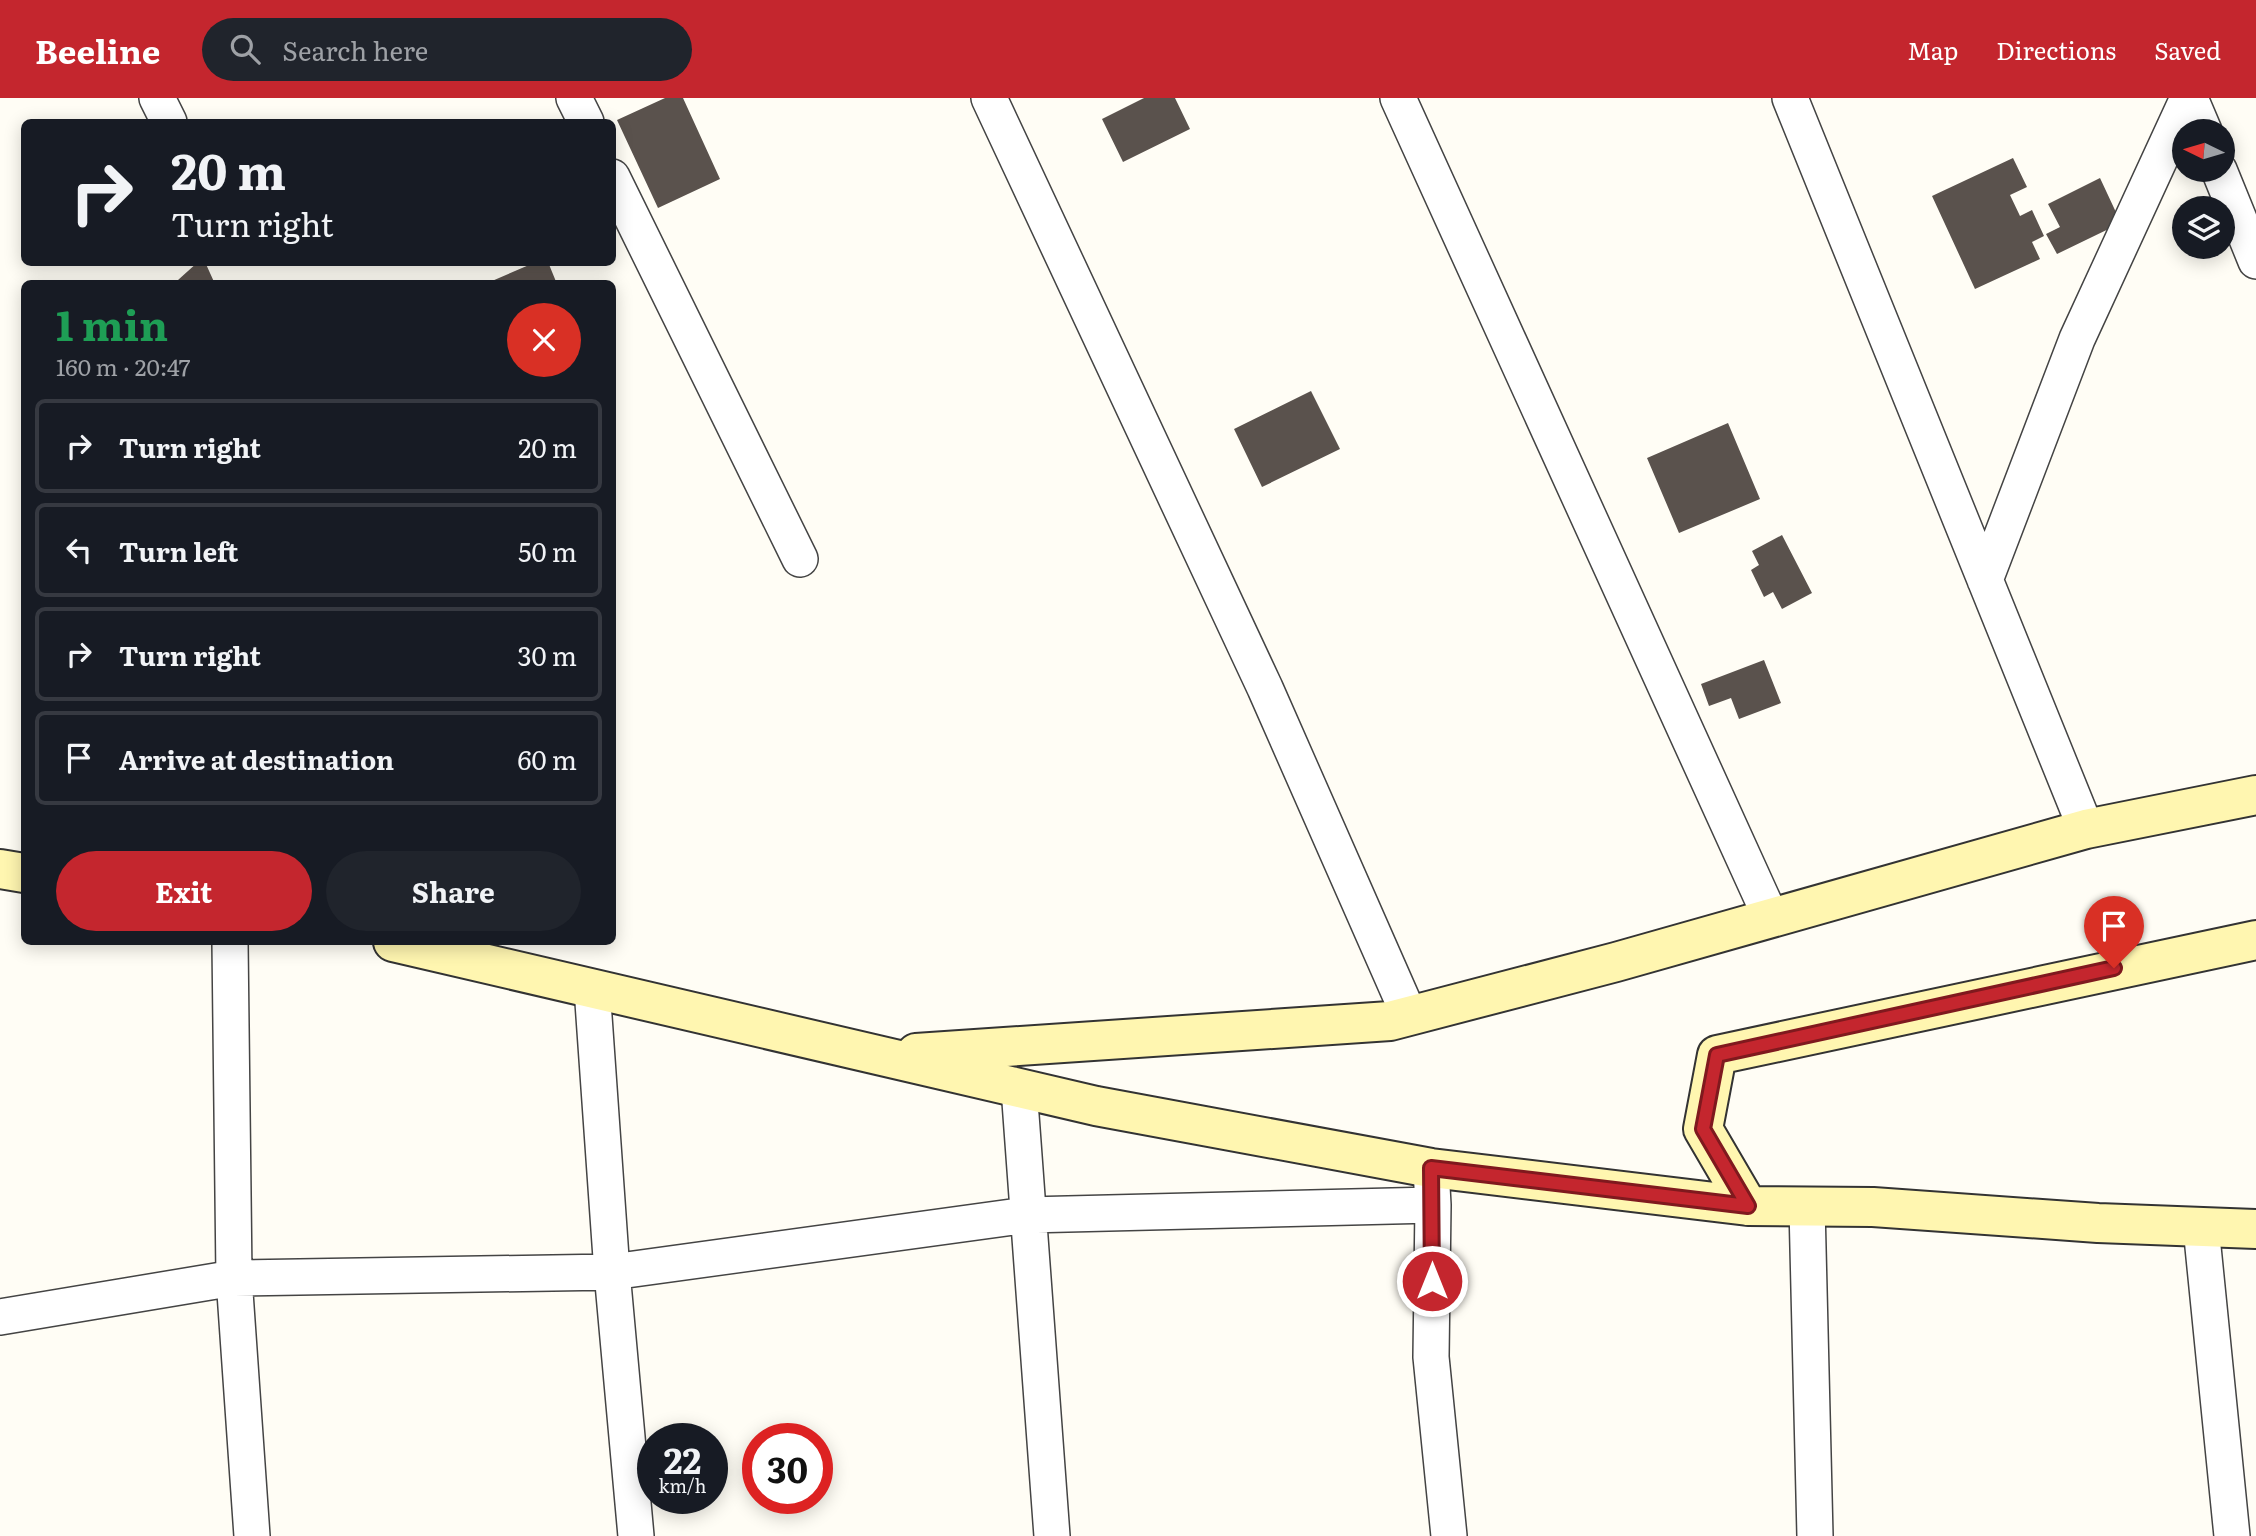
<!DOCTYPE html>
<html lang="en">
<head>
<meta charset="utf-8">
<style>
	:root { --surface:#171b24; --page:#20242c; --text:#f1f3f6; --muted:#9ea1a6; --line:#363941; --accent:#c4262e }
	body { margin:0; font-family:Literata,serif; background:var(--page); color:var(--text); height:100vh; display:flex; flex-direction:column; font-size:26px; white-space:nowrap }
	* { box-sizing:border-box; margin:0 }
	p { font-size:23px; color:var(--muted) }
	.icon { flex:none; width:38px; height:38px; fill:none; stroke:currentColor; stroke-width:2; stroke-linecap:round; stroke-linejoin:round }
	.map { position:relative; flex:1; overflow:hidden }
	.sheet { position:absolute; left:21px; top:182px; width:595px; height:665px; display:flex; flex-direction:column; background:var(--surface); border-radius:10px; box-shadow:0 4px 18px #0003 }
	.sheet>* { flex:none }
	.guide { position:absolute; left:21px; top:21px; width:595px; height:147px; border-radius:10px; box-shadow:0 4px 18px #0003; background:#171b24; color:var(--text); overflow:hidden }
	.needle { width:46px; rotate:275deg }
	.tools { position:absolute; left:2172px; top:21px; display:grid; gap:14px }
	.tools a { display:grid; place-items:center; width:63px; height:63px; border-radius:50%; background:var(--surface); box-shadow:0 4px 18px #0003; font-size:35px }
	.speed { position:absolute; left:637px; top:1325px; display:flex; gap:14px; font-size:35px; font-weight:700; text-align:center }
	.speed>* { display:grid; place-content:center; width:91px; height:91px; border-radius:50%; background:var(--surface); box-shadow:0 4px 18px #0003; line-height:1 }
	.speed small { font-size:18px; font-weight:400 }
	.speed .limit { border:10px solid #d22; background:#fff; color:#111 }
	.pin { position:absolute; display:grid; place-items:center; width:60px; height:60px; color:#fff; margin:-72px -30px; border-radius:50% 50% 50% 0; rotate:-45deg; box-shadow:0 0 7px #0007 }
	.pin .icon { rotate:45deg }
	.me { position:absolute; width:77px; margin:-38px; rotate:0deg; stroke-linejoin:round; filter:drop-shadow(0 0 5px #0008) }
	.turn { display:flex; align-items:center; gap:24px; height:147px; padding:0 35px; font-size:32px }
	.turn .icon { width:91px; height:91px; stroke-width:2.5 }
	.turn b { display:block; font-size:49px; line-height:60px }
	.round { display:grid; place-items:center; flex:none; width:74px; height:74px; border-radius:37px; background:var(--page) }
	.summary { display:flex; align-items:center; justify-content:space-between; height:119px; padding:0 35px }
	h1 { font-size:42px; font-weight:700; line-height:52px; color:#1e9e55 }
	.primary-button { display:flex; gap:14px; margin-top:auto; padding:14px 35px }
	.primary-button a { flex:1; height:80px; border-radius:42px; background:var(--accent); color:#fff; font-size:28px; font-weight:700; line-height:80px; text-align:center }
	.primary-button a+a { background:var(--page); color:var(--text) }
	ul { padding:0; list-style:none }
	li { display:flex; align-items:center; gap:21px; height:94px; margin:0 14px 10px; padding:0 21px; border:4px solid var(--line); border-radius:10px }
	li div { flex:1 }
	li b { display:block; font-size:26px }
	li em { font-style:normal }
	header { display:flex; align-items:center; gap:42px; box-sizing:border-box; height:98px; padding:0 35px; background:var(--accent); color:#fff }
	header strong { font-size:33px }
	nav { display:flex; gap:38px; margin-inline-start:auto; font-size:24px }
	.search { width:490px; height:63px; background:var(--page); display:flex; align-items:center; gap:18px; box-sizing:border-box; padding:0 24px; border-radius:38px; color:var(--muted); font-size:26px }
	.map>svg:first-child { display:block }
	.building { fill:#5a524d }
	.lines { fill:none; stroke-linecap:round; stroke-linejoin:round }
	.minor-casing { stroke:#444; stroke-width:38 }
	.secondary-casing { stroke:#333; stroke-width:42 }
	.minor { stroke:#fff; stroke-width:35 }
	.secondary { stroke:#fff6b0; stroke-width:38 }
	.route-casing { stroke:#7f191e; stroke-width:18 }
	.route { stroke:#c4262e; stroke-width:12 }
</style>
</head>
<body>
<header>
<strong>Beeline</strong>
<div class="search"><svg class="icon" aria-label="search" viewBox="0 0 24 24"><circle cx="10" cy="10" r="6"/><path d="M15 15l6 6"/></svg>Search here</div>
<nav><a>Map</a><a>Directions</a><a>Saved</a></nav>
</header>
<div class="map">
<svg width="2256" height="1438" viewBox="0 0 2256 1438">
	<rect width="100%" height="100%" fill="#fffdf5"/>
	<!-- building -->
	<path class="building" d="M665,0H683L720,81L658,110L617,22Z
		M1144,0H1175L1190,31L1123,64L1102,21Z
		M2013,60L2027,89L2010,97L2020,118L2032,112L2044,138L2032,144L2040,161L1975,191L1932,98Z
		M2100,80L2121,125L2057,156L2046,136L2060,129L2048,106Z
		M198,164H205L215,186H182L178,182Z
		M536,164H548L557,186H485Z
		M1311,293L1340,351L1262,389L1234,331Z
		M1728,325L1760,401L1679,435L1647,360Z
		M1782,437L1812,495L1782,511L1773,494L1764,499L1751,472L1759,467L1752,453Z
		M1764,562L1781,605L1739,621L1731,600L1709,608L1701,586Z"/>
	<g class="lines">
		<defs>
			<path id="minor" d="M157,0L169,24
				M574,0L586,24
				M989,0L1265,590L1409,917
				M1398,0L1771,820
				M1790,0L2086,731
				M2190,0L2204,33
				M2219,72L2256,163
				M612,79L800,461
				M1985,482L2077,241L2188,0
				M230,844L234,1180L252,1438
				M592,890L612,1174L636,1438
				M1019,990L1052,1438
				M1433,1107L1431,1259L1449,1438
				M1807,1109L1815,1438
				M2201,1129L2232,1438
				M0,1219L234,1180L612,1174L1027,1117L1433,1107L1431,1070"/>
			<path id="secondary" d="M0,771L24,775
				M393,844L1096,1008L1431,1070L1748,1108L1873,1109L2098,1125L2256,1131
				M916,955L1390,923L1616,864L2086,731L2256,697
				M1748,1108L1703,1031L1717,957L2256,842"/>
		</defs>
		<!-- minor casing -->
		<use href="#minor" class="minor-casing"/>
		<!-- secondary casing -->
		<use href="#secondary" class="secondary-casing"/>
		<!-- minor -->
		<use href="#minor" class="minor"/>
		<!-- secondary -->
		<use href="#secondary" class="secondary"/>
	</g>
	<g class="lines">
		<defs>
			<path id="route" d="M1432,1183L1431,1070L1748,1108L1703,1031L1717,957L2114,870"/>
		</defs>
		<!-- route casing -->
		<use href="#route" class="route-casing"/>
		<!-- route -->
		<use href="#route" class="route"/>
	</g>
</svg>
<div class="tools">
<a><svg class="needle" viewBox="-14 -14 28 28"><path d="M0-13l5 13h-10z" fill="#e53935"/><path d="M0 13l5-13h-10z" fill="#9ea1a6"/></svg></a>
<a><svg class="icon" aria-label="layers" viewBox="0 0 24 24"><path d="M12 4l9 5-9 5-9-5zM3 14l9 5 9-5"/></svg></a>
</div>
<div class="speed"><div>22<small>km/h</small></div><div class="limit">30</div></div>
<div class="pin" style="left:2114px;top:870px;background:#d93025"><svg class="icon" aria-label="arrive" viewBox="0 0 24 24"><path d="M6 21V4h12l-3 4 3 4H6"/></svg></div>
<svg class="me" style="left:1432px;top:1183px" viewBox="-20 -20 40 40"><circle r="17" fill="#c4262e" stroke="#fff" stroke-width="3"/><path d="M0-11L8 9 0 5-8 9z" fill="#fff"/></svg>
<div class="guide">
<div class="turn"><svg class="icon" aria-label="right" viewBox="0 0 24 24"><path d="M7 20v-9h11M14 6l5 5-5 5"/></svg><div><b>20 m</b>Turn right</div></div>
</div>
<section class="sheet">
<div class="summary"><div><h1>1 min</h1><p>160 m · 20:47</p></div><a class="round" style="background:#d93025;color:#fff"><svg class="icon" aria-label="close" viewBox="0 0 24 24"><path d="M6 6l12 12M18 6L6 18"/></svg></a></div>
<ul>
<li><svg class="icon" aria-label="right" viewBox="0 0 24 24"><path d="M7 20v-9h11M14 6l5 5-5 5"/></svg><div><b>Turn right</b></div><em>20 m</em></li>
<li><svg class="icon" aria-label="left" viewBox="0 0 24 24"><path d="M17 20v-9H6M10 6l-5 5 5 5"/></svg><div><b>Turn left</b></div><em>50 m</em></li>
<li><svg class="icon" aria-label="right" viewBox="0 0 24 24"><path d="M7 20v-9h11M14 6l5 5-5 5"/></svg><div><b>Turn right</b></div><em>30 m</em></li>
<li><svg class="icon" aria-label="arrive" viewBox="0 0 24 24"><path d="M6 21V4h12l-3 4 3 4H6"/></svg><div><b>Arrive at destination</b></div><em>60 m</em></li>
</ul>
<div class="primary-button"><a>Exit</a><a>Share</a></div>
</section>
</div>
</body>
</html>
